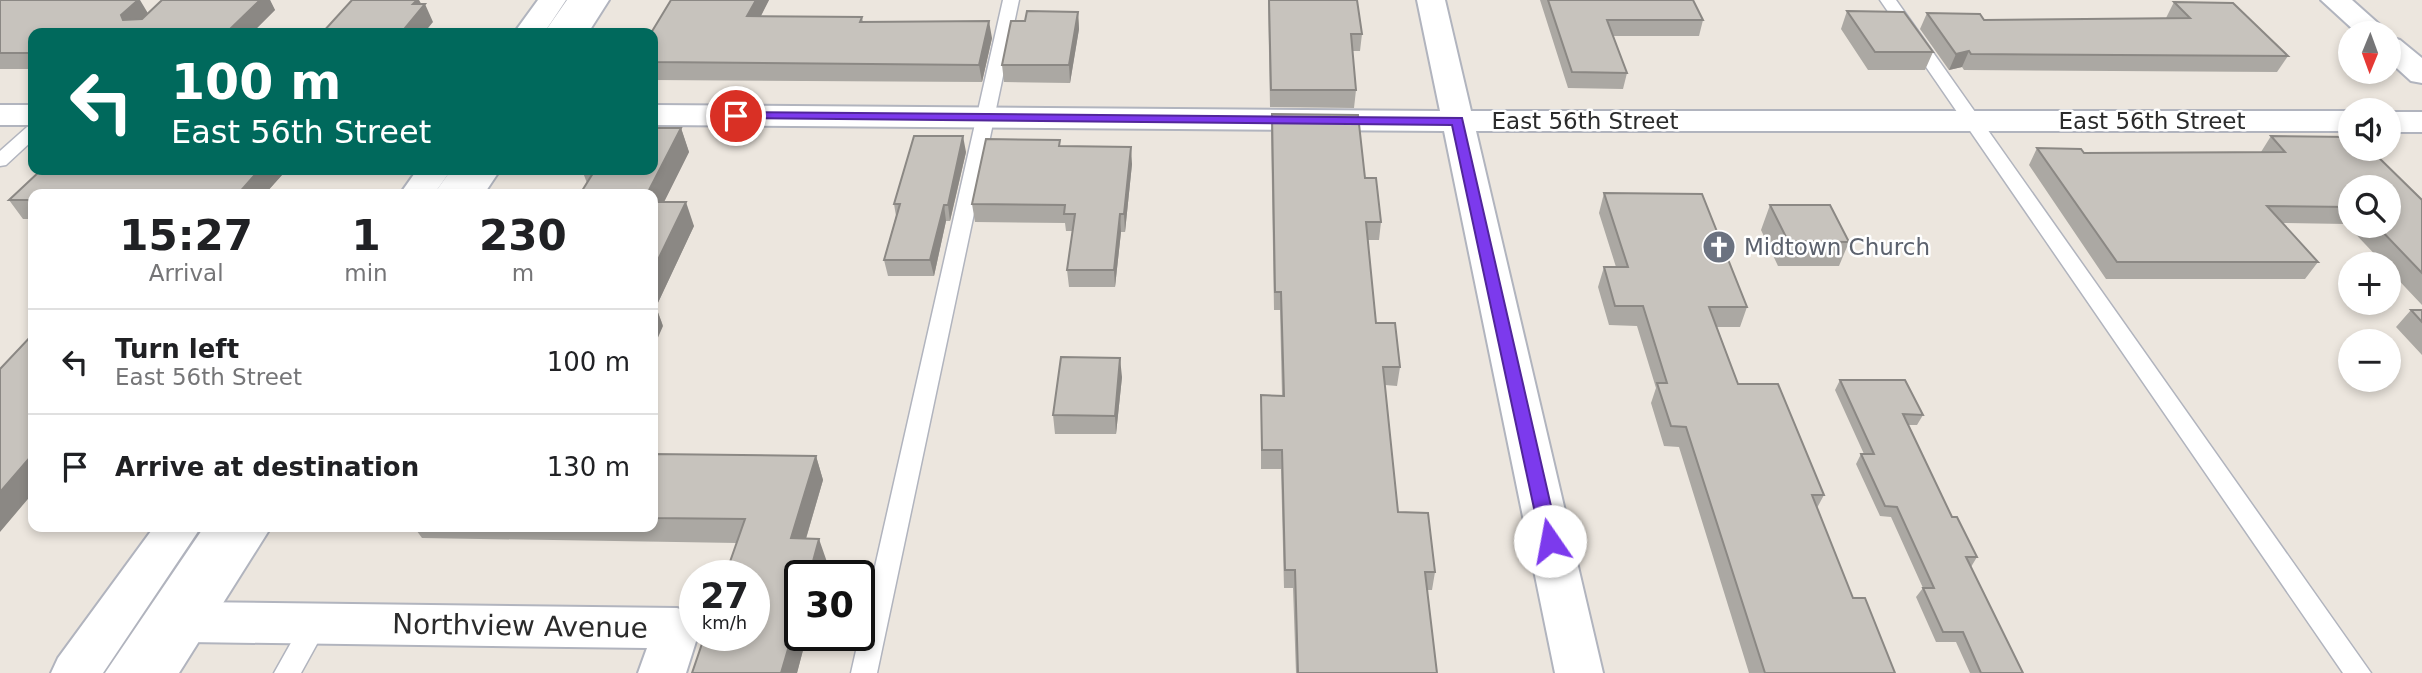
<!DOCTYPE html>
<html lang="en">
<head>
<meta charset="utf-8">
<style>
	:root { --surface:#fff; --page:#f6f6f6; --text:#202124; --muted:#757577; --line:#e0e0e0 }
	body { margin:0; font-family:"DejaVu Sans",sans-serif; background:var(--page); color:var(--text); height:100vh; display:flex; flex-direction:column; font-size:26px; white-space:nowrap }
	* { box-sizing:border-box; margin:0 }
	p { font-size:23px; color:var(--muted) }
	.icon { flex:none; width:38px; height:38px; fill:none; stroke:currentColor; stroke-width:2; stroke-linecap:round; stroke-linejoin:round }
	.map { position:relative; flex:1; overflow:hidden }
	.panel { position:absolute; left:28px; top:189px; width:630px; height:343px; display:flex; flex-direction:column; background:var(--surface); border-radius:14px; box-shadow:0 4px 10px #0003 }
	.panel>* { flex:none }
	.guide { position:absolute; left:28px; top:28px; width:630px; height:147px; border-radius:14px; box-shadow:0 4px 10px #0003; background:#00695c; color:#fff; overflow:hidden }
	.needle { width:46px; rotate:181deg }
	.controls { position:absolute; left:2338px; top:21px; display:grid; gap:14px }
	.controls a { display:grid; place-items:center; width:63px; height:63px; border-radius:50%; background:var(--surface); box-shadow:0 4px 10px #0003; font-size:35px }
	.speed { position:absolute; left:679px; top:560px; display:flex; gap:14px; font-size:35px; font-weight:700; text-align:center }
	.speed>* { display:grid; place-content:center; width:91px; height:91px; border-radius:50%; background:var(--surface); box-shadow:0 4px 10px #0003; line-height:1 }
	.speed small { font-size:18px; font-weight:400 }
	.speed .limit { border:4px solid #111; border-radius:10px; background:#fff; color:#111 }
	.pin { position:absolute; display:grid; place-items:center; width:60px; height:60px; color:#fff; margin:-30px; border:4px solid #fff; border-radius:50%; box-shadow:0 2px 7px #0007 }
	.me { position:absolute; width:77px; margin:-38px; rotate:348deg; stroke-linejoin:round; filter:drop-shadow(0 0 5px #0008) }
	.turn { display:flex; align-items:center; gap:24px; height:147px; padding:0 28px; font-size:32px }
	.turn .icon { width:91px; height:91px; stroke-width:2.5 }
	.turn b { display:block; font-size:49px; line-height:60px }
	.eta { display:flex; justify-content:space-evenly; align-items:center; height:119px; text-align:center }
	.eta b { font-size:42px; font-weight:600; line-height:49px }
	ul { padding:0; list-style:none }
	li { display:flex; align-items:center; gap:21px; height:105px; padding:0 28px; border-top:2px solid var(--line) }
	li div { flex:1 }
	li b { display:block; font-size:26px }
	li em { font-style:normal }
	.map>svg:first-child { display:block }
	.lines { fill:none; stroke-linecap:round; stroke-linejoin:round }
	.lane-casing { stroke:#b1b4be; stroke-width:3 }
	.street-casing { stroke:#b1b4be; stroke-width:4 }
	.secondary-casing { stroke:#b1b4be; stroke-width:4 }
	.lane { fill:#fff; fill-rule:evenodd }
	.street { fill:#fff; fill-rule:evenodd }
	.secondary { fill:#fff; fill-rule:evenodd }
	.wall { fill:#aba8a3; fill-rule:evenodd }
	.shaded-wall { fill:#8b8884 }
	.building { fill:#c7c3bd; stroke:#8b8884; stroke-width:2 }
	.route { fill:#7c3aed; stroke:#51269a; stroke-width:2 }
	.labels { text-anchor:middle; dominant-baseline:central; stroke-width:5; stroke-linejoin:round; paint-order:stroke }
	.street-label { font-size:23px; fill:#2b2b2b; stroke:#fff }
	.worship-label { font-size:23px; fill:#5b616d; stroke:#fff; text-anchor:start }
	.near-street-label { font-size:28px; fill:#2b2b2b; stroke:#fff }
</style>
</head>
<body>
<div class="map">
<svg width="2422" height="673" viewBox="0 0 2422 673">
	<rect width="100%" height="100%" fill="#ece6de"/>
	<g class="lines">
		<defs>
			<path id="lane" d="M567,0H583L560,33H544Z
				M1003,0H1019L877,673H851Z
				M1880,0H1896L2371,673H2343Z
				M33,126V140L6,165L0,166V151L27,127Z
				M451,170H469L452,194H434Z
				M204,527H229L133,673H105Z
				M315,613L324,616L328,624L301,673H274L306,616Z"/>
			<path id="street" d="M1417,0H1445L1471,111H2350V131H1476L1603,673H1555L1444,131L653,125V105L1440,111Z
				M0,105H33V125H0Z
				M2389,112H2422V132H2389Z
				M187,602L677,608L694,614L695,635H698L686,673H638L647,648L187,642L170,636L163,622L170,608Z"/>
			<path id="secondary" d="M538,0H566L544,33H514Z
				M581,0H609L588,33H558Z
				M2321,0H2352L2389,33H2357Z
				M2389,37L2400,40L2422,58V83L2411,81L2389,61Z
				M417,170H451L434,194H400Z
				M466,170H500L484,194H450Z
				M154,527H201L103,673H51L58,658Z
				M225,527H271L179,673H128L135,658Z"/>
		</defs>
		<!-- lane casing -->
		<use href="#lane" class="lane-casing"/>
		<!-- street casing -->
		<use href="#street" class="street-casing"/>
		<!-- secondary casing -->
		<use href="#secondary" class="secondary-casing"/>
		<!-- lane -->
		<use href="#lane" class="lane"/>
		<!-- street -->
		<use href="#street" class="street"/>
		<!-- secondary -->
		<use href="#secondary" class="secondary"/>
	</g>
	<!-- wall -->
	<path class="wall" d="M0,0L148,13L162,0H270L275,10L252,33H33V69H0Z
		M671,0H769L761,16L862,17L863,22L992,38L982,82L653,80V33Z
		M1268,0H1357L1362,34L1360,51H1352L1356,90L1354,108L1270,107Z
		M1540,0H1693L1703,20L1699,36H1613L1627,73L1623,89L1568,88Z
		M2174,2L2288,56L2277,72L1964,70L1962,67L1949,70L1920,29L1927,13L1984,20L2166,18Z
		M1847,11L1933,52L1925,70H1868L1841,29Z
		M1078,12L1079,29L1070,83L1004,82L1002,65L1025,21Z
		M1272,114L1365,178L1381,222L1379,240H1368L1376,323L1400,367L1397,386L1385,385L1398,512L1435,572L1432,590H1427L1437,673H1296L1293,588H1284L1281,469H1261V395L1282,396L1280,310H1274L1271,132Z
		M681,128L689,152L664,202L694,226L656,307L663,326L587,183L582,170H653Z
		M2271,136L2422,200V305L2389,270V264H2384L2346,224L2283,223L2318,262L2305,279H2106L2029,165L2037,148L2084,153L2261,152ZM2350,187L2389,226H2350Z
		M1061,146L1132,164L1125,232H1121L1115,287H1069L1067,270L1073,231H1066L1065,223L975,222L972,204Z
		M966,152L950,221H946L934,276H888L884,260L896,216L894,204Z
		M41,170H279L282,175L265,194H33V219H23L9,200Z
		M1604,193L1747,307L1740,327H1717L1738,384L1824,495L1817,508L1853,598L1895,673H1749L1679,447L1664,446L1651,403L1656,388L1637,326L1609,325L1598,287L1604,267H1616L1599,213Z
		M1770,205L1849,242L1839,266H1778L1761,230Z
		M2411,310H2422V355L2396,327Z
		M1122,377L1116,434H1055L1053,415Z
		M1840,380L1923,415L1917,425H1908L1952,517L1977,557L1971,567L2023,673H1970L1956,642H1936L1916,597L1923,588L1891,517L1880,516L1856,464L1861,454H1864L1835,390Z
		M653,454L816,456L823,480L806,539L827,562L824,576H800V635H807L797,673L737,543L422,538L414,527H653Z"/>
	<!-- shaded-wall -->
	<path class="shaded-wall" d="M138,0H140L149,15L131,31L123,20L121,15Z
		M260,0H270L275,10L252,33H226Z
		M417,0H419L423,7L425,4L433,22L424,33H401L413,4Z
		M756,0H769L752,33L747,16Z
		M1078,12L1079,29L1070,83L1069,65Z
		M989,21L992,38L982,82L979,65Z
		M1969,51L1962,67L1949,70L1956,54Z
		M681,128L689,152L653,224V194H647Z
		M963,136L966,152L950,221L948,205Z
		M1131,147L1132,164L1125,232L1124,214Z
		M259,170H279L282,175L265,194H238Z
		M686,202L694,226L656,307L663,326L653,349V270Z
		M944,205L946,221L934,276L930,260Z
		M1120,214L1121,232L1115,287L1114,270Z
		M1120,358L1122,377L1116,434L1115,416Z
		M33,454V493L0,532V492Z
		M816,456L823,480L799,562L791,538Z
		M819,539L827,562L824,576H809Z
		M800,608V635H807L797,673H781Z"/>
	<!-- building -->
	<path class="building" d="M0,0H138L121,15L123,20L142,19L162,0H260L226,33H33V53H0Z
		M352,0H417L413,4H425L401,33H322Z
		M671,0H756L747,16L862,17L860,22L989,21L979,65L653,62V33H651Z
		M1269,0H1357L1362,34H1351L1356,90H1271Z
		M1548,0H1693L1703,20H1607L1627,73L1572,72Z
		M2174,2L2233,3L2288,56L1971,54L1969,51L1956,54L1927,13L1980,14L1984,20L2190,18Z
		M1027,11L1078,12L1069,65H1002L1011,21H1025Z
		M1847,11L1904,12L1933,52H1875Z
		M1272,114L1358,115L1365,178H1376L1381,222H1366L1376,323H1395L1400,367H1383L1398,512L1428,513L1435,572H1425L1437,673H1298L1295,570H1285L1282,450H1262L1261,395L1284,396L1281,292H1275Z
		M653,128H681L647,194H580L595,170H653Z
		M914,136H963L948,205H944L930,260H884L900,204H894Z
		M2271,136L2350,137V149H2370L2422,200V273L2377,226H2389V187H2350V207L2267,206L2318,262H2117L2037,148L2081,149L2084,153L2285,152Z
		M986,139L1060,140L1059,146L1131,147L1124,214H1120L1114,270H1067L1075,214H1064L1065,205L972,204Z
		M41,170H259L238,194H33V200H9Z
		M1604,193L1702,194L1747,307H1709L1738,384H1778L1824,495H1812L1853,598H1865L1895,673H1765L1686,427L1671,426L1657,383H1667L1643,306H1615L1604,267H1628Z
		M653,202H686L653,270Z
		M1770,205H1830L1849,242L1788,241Z
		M2411,310H2422V322Z
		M33,334V454L0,492V369Z
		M1061,357L1120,358L1115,416L1053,415Z
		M1840,380H1905L1923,415L1903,414L1952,517H1957L1977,557H1966L2023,673H1981L1963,632H1943L1923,588H1934L1897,507L1885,506L1861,454H1874Z
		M653,454L816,456L791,538L819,539L809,576H800V608L781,673H692L705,635H754V576H725L745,519L653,518Z"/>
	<!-- route -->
	<path class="route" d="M736,112L1462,118L1559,541L1556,546L1550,548L1543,546L1541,541L1452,125L732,118L730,116Z"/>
	<!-- icons -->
	<defs>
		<symbol id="church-disc" viewBox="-11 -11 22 22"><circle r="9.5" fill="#6b7280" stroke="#fff"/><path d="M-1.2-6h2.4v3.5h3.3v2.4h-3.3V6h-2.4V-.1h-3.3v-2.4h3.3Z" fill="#fff"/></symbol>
	</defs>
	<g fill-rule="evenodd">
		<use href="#church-disc" x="1700" y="228" width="38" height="38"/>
	</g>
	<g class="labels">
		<!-- street labels -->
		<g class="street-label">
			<text x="1585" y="121">East 56th Street</text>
			<text x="2152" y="121">East 56th Street</text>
		</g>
		<!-- worship labels -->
		<g class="worship-label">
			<text x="1744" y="247">Midtown Church</text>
		</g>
		<!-- near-street labels -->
		<g class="near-street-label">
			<text transform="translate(520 626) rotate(1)">Northview Avenue</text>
		</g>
	</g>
</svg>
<div class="controls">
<a><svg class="needle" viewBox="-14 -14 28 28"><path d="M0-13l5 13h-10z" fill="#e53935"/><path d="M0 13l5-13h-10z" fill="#757577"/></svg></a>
<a><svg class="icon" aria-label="sound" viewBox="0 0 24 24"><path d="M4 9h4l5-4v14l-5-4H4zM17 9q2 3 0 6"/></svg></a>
<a><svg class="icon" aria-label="search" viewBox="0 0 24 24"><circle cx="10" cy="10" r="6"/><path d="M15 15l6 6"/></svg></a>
<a>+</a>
<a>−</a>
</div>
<div class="speed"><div>27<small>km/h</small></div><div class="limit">30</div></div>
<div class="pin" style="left:736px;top:116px;background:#d93025"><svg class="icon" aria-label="arrive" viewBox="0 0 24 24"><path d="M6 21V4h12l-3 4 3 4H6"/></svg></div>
<svg class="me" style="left:1550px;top:541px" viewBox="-20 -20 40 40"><circle r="19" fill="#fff"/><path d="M0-13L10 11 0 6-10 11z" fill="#7c3aed"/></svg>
<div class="guide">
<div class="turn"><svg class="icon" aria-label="left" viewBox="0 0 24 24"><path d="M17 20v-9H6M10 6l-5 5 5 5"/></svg><div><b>100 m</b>East 56th Street</div></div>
</div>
<section class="panel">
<div class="eta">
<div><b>15:27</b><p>Arrival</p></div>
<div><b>1</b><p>min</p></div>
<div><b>230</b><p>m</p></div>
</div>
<ul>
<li><svg class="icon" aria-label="left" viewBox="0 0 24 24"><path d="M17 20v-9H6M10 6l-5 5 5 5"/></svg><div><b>Turn left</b><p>East 56th Street</p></div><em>100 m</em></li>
<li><svg class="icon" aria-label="arrive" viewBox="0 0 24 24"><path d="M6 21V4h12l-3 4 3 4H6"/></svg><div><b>Arrive at destination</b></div><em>130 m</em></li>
</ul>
</section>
</div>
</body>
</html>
